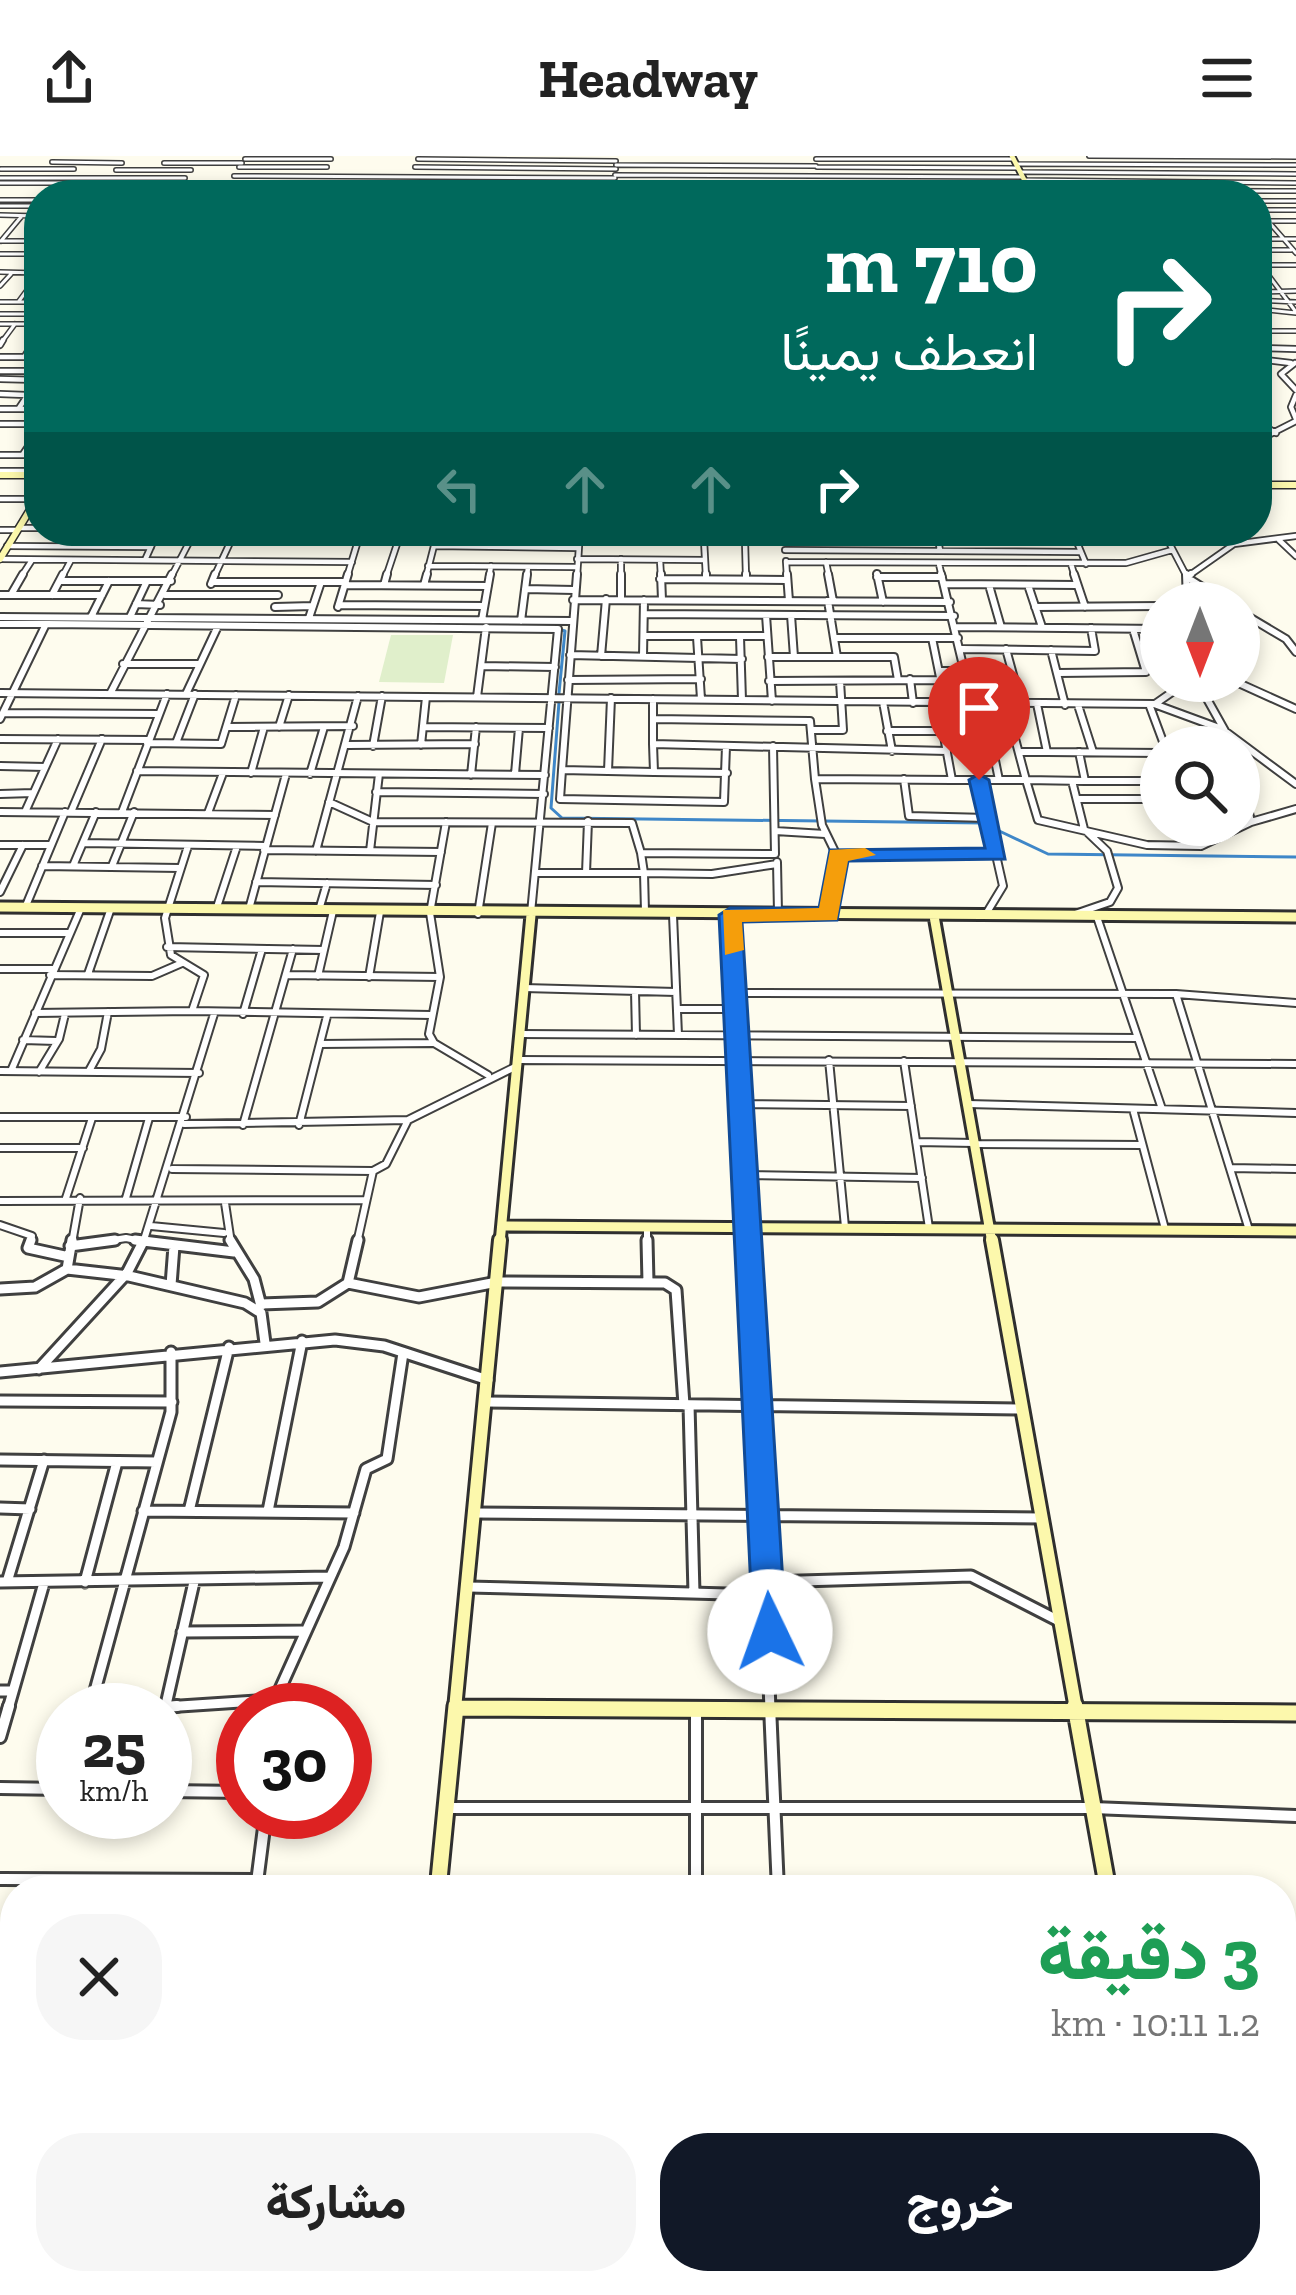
<!DOCTYPE html>
<html lang="ar">
<head>
<meta charset="utf-8">
<style>
	:root { --surface:#fff; --page:#f6f6f6; --text:#222; --muted:#767676; --accent:#111827 }
	body { margin:0; font-family:"Zilla Slab",Vazirmatn,serif; background:var(--page); color:var(--text); direction:rtl; height:100vh; display:flex; flex-direction:column; font-size:45px; white-space:nowrap }
	* { box-sizing:border-box; margin:0 }
	p { font-size:39px; color:var(--muted) }
	.icon { flex:none; width:66px; height:66px; fill:none; stroke:currentColor; stroke-width:2; stroke-linecap:round; stroke-linejoin:round }
	.map { position:relative; flex:1; overflow:hidden; direction:ltr }
	.side { position:absolute; left:0px; top:1719px; width:1296px; height:420px; display:flex; flex-direction:column; background:var(--surface); border-radius:48px 48px 0 0; box-shadow:0 6px 18px #0003; direction:rtl }
	.side>* { flex:none }
	.banner { position:absolute; left:24px; top:24px; width:1248px; height:366px; border-radius:48px; box-shadow:0 6px 18px #0003; direction:rtl; background:#00695c; color:#fff; overflow:hidden }
	.needle { width:78px; rotate:180deg }
	.buttons { position:absolute; left:1140px; top:426px; display:grid; gap:24px }
	.buttons a { display:grid; place-items:center; width:120px; height:120px; border-radius:50%; background:var(--surface); box-shadow:0 6px 18px #0003; font-size:60px }
	.speed { position:absolute; left:36px; top:1527px; display:flex; gap:24px; font-size:60px; font-weight:700; text-align:center }
	.speed>* { display:grid; place-content:center; width:156px; height:156px; border-radius:50%; background:var(--surface); box-shadow:0 6px 18px #0003; line-height:1 }
	.speed small { font-size:30px; font-weight:400 }
	.speed .limit { border:18px solid #d22; background:#fff; color:#111 }
	.pin { position:absolute; display:grid; place-items:center; width:102px; height:102px; color:#fff; margin:-123px -51px; border-radius:50% 50% 50% 0; rotate:-45deg; box-shadow:0 0 12px #0007 }
	.pin .icon { rotate:45deg }
	.me { position:absolute; width:132px; margin:-66px; rotate:357deg; stroke-linejoin:round; filter:drop-shadow(0 0 9px #0008) }
	.turn { display:flex; align-items:center; gap:42px; height:252px; padding:0 36px; font-size:54px }
	.turn .icon { width:156px; height:156px; stroke-width:2.5 }
	.turn b { display:block; font-size:84px; line-height:102px }
	.lanes { display:flex; align-items:center; height:114px; padding:0 36px; background:#0003; justify-content:center; gap:60px; direction:ltr }
	.lanes .off { opacity:.35 }
	.round { display:grid; place-items:center; flex:none; width:126px; height:126px; border-radius:48px; background:var(--page) }
	.overview { display:flex; align-items:center; justify-content:space-between; height:204px; padding:0 36px }
	h1 { font-size:72px; font-weight:800; line-height:90px; color:#1e9e55 }
	.primary-button { display:flex; gap:24px; margin-top:auto; padding:24px 36px }
	.primary-button a { flex:1; height:138px; border-radius:48px; background:var(--accent); color:#fff; font-size:48px; font-weight:800; line-height:138px; text-align:center }
	.primary-button a+a { background:var(--page); color:var(--text) }
	header { display:flex; justify-content:space-between; align-items:center; height:156px; padding:0 36px; background:var(--surface); font-size:54px; font-weight:800 }
	.map>svg:first-child { display:block }
	.pitch { fill:#e0efcb }
	.lines { fill:none; stroke-linecap:round; stroke-linejoin:round }
	.stream { stroke:#3f87c8; stroke-width:3 }
	.street-far4-casing { stroke:#404040; stroke-width:6 }
	.street-far3-casing { stroke:#404040; stroke-width:8 }
	.street-far2-casing { stroke:#404040; stroke-width:10 }
	.street-far1-casing { stroke:#404040; stroke-width:15 }
	.street-casing { stroke:#404040; stroke-width:16 }
	.secondary-far4-casing { stroke:#2f2f2f; stroke-width:8 }
	.secondary-far3-casing { stroke:#2f2f2f; stroke-width:9 }
	.secondary-far2-casing { stroke:#2f2f2f; stroke-width:15 }
	.secondary-far1-casing { stroke:#2f2f2f; stroke-width:18 }
	.secondary-casing { stroke:#2f2f2f; stroke-width:21 }
	.street-far4 { stroke:#fff; stroke-width:3 }
	.street-far3 { stroke:#fff; stroke-width:4.5 }
	.street-far2 { stroke:#fff; stroke-width:6 }
	.street-far1 { stroke:#fff; stroke-width:9 }
	.street { stroke:#fff; stroke-width:10 }
	.secondary-far4 { stroke:#fcf8ac; stroke-width:4.5 }
	.secondary-far3 { stroke:#fcf8ac; stroke-width:6 }
	.secondary-far2 { stroke:#fcf8ac; stroke-width:9 }
	.secondary-far1 { stroke:#fcf8ac; stroke-width:12 }
	.secondary { stroke:#fcf8ac; stroke-width:15 }
	.route { fill:#1a73e8; stroke:#114b97; stroke-width:3 }
	.slow { fill:#f59e0b }
</style>
</head>
<body>
<header><svg class="icon" aria-label="menu" viewBox="0 0 24 24"><path d="M4 6h16M4 12h16M4 18h16"/></svg>Headway<svg class="icon" aria-label="share" viewBox="0 0 24 24"><path d="M12 15V3M7 8l5-5 5 5M5 13v7h14v-7"/></svg></header>
<div class="map">
<svg width="1296" height="2139" viewBox="0 0 1296 2139">
	<rect width="100%" height="100%" fill="#fefcee"/>
	<!-- pitch -->
	<path class="pitch" d="M391,479H453L444,527L379,526Z"/>
	<g class="lines">
		<!-- stream -->
		<path class="stream" d="M0,464L542,468L565,475L559,537
			M559,546L551,652L562,662L984,667
			M993,672L1048,698L1296,701"/>
		<defs>
			<path id="street-far4" d="M1089,0L1296,1
				M245,3H331
				M418,3L616,5
				M816,3H1014
				M52,6L122,7
				M164,7H242
				M1016,8L1296,9
				M616,9L816,10
				M239,11H327
				M415,11L616,13
				M817,11L1018,12
				M1,13H74
				M116,14H191
				M1020,16L1296,18
				M615,19L1022,21
				M234,20L615,22
				M0,22H185
				M1024,24L1296,27
				M0,27H93
				M614,29L1027,30
				M1029,34L1296,35
				M47,35H88
				M89,37H165
				M223,37L523,39
				M822,38L1031,39
				M86,39L95,27L613,31
				M0,44H39
				M1257,45H1296
				M0,50H39
				M1257,54H1296
				M0,59L39,60
				M1257,65H1296
				M1268,65L1296,97
				M1257,83H1296
				M0,85H39
				M1,85L21,61
				M1257,94H1291
				M0,98H39
				M1257,104L1296,156
				M1262,109H1296
				M0,116L39,117
				M0,130L11,118
				M1257,136L1296,135
				M1257,144L1296,146
				M19,145L39,118
				M0,146H39
				M1257,153L1296,157
				M0,158H39
				M1257,159L1268,175
				M0,168H39
				M1257,175H1296
				M1,187L15,168
				M33,187L39,179"/>
			<path id="street-far3" d="M0,189L3,184
				M1257,192L1296,193
				M25,200L35,184
				M0,201H39
				M1257,203L1291,207
				M1295,207L1281,218L1296,234
				M0,215H39
				M0,223L39,224
				M0,238L26,239
				M1296,239L1291,251L1296,263
				M19,252L37,225
				M0,253H39
				M1257,266L1276,277
				M0,268H39
				M1257,285L1296,265
				M23,298L39,274
				M0,299H39
				M0,315H39
				M0,343H36
				M19,372H39
				M0,374H17
				M784,375L898,376
				M937,375L940,395
				M1163,375L1187,421
				M235,377L579,379
				M961,377L1074,379L1086,408
				M579,384L784,385
				M704,384L706,421
				M1279,384L1296,400
				M745,385L746,421
				M7,390L151,391
				M434,390L578,392
				M785,394L1079,396
				M0,403L352,406
				M577,403L705,404
				M621,403V421
				M145,404L158,375
				M660,404L661,421
				M786,405L787,421
				M786,406L1126,407L1172,394
				M826,406L829,421
				M939,408L942,421
				M1071,408L1075,421
				M428,410L576,411
				M21,421L32,404
				M62,421L71,404
				M171,421L195,375
				M214,421L235,376
				M347,421L360,378
				M386,421L401,376
				M426,421L437,378
				M489,421L491,410
				M527,421L528,411
				M577,421L580,375
				M877,421H942
				M1187,421L1234,388L1296,380"/>
			<path id="street-far2" d="M577,418L562,614L654,616L653,588L947,595
				M621,418V444
				M661,418L662,444
				M706,418V423
				M746,418V423
				M787,418L789,445
				M828,418L833,445
				M877,418L883,446
				M941,418L972,547
				M1074,418L1085,451
				M1186,418L1187,447
				M877,421H942
				M1187,421L1191,418
				M1188,422L1228,447
				M660,423L787,424
				M60,425H171
				M212,426H346
				M211,428L215,418
				M944,428L1077,429
				M346,429L488,430
				M384,429L387,418
				M424,429L427,418
				M989,429L1001,471
				M1028,429L1042,471
				M525,433L574,434
				M12,437L23,418
				M0,439H102
				M52,439L63,418
				M165,439H278
				M573,444L950,446
				M828,445L837,501H894L898,524
				M136,448L160,449
				M339,449L484,450
				M275,451L313,450
				M338,451L348,418
				M1035,451L1161,450
				M1239,455L1286,483L1296,496
				M644,458L954,460
				M766,459L772,545
				M791,459L794,501
				M0,461L571,465
				M91,461L109,425
				M130,461L147,425
				M309,462L321,426
				M482,464L490,418
				M521,465L527,418
				M0,468H46L0,563
				M46,468L558,473L531,757
				M956,471L1161,473
				M644,480H767
				M697,481L701,543
				M740,481L742,544
				M835,482H958
				M932,482L945,546
				M962,493L1095,495L1091,472
				M1006,493L1021,548
				M1051,494L1065,549
				M570,499L742,503
				M601,500L606,443
				M643,500L644,444
				M768,501H837
				M123,508H198
				M481,510L555,511
				M939,515H967
				M1058,517L1146,516L1133,473
				M910,523L913,547
				M568,524L701,523
				M769,525L940,524
				M1197,525L1234,591
				M1234,525L1296,553
				M0,537L1154,548L1222,573L1296,628
				M110,538L172,418
				M186,538L218,470
				M477,541L486,471
				M653,543V588
				M883,546L892,595
				M1006,547L1013,575
				M1149,548L1165,591
				M1155,548L1188,525
				M1078,549L1093,596
				M3,557L158,558
				M653,563L810,565L815,623L952,624
				M227,571L353,570
				M279,571L289,539
				M423,571L549,572
				M811,574H843L840,525
				M887,575H943
				M943,575H1013L1026,624H952Z
				M989,575L999,624
				M0,583L149,584
				M147,587L221,588L236,539
				M176,587L195,538
				M347,589L475,588
				M421,589L426,541
				M373,590L382,540
				M1019,596H1047L1037,548
				M1047,596L1161,597
				M1079,596L1085,625L1026,624L1038,664L1147,689L1201,690L1193,669
				M1239,609L1251,666
				M0,610L45,611
				M562,614L560,643L724,646L726,590
				M137,615L545,619
				M608,615L611,542
				M654,616L727,617
				M251,617L264,571
				M310,618L324,571
				M515,618L519,572
				M471,619L476,571
				M815,623L822,669L840,706L829,759
				M904,623L909,660L987,662
				M979,624L1003,730L986,758
				M1072,625L1084,673L1107,695L1118,732L1110,746L1075,758
				M1085,625H1161
				M376,636L544,638
				M0,638L33,637
				M1077,643H1161
				M329,646L373,666L632,667L641,697L775,698L773,590
				M0,656L275,659
				M25,656L58,583
				M71,656L102,583
				M122,656L167,538
				M208,657L223,617
				M446,666L430,757L440,821L429,878L434,887L488,919
				M775,675L825,678
				M83,687L265,690
				M0,689H51
				M188,690L165,762L171,799L204,819L192,855L431,859
				M1201,690L1251,666L1296,653
				M264,694L441,696
				M316,695L358,540
				M370,695L379,618
				M838,699L997,698
				M777,706L778,757
				M42,710L180,712
				M73,710L96,656
				M112,710L134,656
				M537,717H644L641,697
				M586,717L588,665
				M256,726L436,729
				M0,736L23,689
				M25,752L65,656
				M249,753L286,618
				M216,754L237,690
				M319,754L327,727
				M645,756L644,717L712,718L777,708
				M478,758L492,667
				M673,759L678,879
				M731,759L751,1087
				M1097,761L1162,953
				M0,777H68
				M167,791L324,794
				M0,813H53
				M88,818L111,752
				M50,819L152,820L182,807
				M286,819L440,821
				M318,820L333,755
				M369,821L380,756
				M524,832L676,836
				M635,835L636,879
				M735,837L1176,838L1296,847
				M1176,838L1249,1074
				M677,853H736
				M35,857L192,855
				M243,858L262,793
				M520,878L1138,882
				M23,884L56,885
				M320,888L433,887
				M518,904L1296,908
				M829,904L845,1071
				M904,905L929,1072
				M0,915L199,917
				M11,915L81,752
				M89,915L101,893L108,856
				M39,916L59,883L65,858
				M742,948L911,950
				M968,948L1296,957
				M1133,953L1165,1073
				M0,961H186
				M184,968L408,964
				M243,969L293,793
				M299,969L327,860
				M916,986L975,987
				M975,988L1142,989
				M0,992H83
				M1230,1012L1296,1013
				M172,1013L373,1015
				M747,1019L922,1022
				M66,1042L92,962
				M126,1042L149,962
				M0,1045L365,1044
				M225,1047L231,1087
				M0,1069L32,1080L30,1087
				M151,1070L224,1077
				M647,1071V1087
				M72,1087L80,1042
				M94,1087L126,1082L152,1087
				M143,1087L214,858
				M357,1087L373,1015L386,1008L408,964L517,910"/>
			<path id="street-far1" d="M31,1084L28,1092L69,1101
				M72,1084L67,1113L129,1120L245,1147L261,1157L265,1187
				M135,1084L234,1096
				M230,1084L254,1123L261,1150
				M647,1084L648,1126
				M751,1084L770,1553
				M70,1090L115,1084
				M348,1127L358,1084
				M171,1129L174,1090
				M0,1133L35,1131L67,1113
				M261,1148L318,1146L348,1127L419,1141L497,1126L665,1127L676,1134L684,1249
				M39,1213L127,1117L144,1084
				M0,1216L335,1184L384,1190L488,1224
				M0,1245L172,1246
				M486,1246L1022,1253
				M689,1249L694,1437
				M0,1304L157,1306
				M0,1352L30,1353
				M143,1355L354,1357
				M189,1355L229,1191
				M268,1355L302,1185
				M475,1357L1042,1362
				M0,1426L330,1421
				M7,1426L44,1304
				M85,1426L117,1306
				M767,1426L971,1420L1059,1465
				M469,1431L768,1439
				M182,1476L302,1475
				M0,1535H13
				M165,1551L273,1544
				M8,1553L44,1427
				M90,1553L171,1256V1196
				M165,1553L194,1426
				M271,1553L344,1391L366,1313L387,1303L403,1197"/>
			<path id="street" d="M770,1550L778,1734
				M165,1551L177,1550
				M696,1556V1734
				M0,1581L9,1550
				M0,1632L63,1633
				M165,1635L243,1636
				M447,1652H1093L1296,1660
				M0,1723L258,1724
				M256,1734L266,1656
				M1281,1844H1296
				M0,1882H15
				M1281,1917H1296
				M0,1993L15,1994
				M797,2124L798,2139
				M29,2139L32,2124
				M191,2139L193,2124"/>
			<path id="secondary-far4" d="M1012,0L1032,39"/>
			<path id="secondary-far3" d="M0,319H39
				M1257,329H1296
				M0,403L39,339"/>
			<path id="secondary-far2" d="M0,751L1296,761
				M934,760L992,1087
				M502,1070L1296,1075
				M500,1087L531,759"/>
			<path id="secondary-far1" d="M992,1084L1076,1553
				M457,1552L661,1553
				M455,1553L500,1084"/>
			<path id="secondary" d="M1075,1550L1108,1734
				M457,1552L1296,1557
				M438,1734L456,1550
				M0,1792H15
				M1177,2124L1180,2139
				M402,2139L404,2124"/>
		</defs>
		<!-- street-far4 casing -->
		<use href="#street-far4" class="street-far4-casing"/>
		<!-- street-far3 casing -->
		<use href="#street-far3" class="street-far3-casing"/>
		<!-- street-far2 casing -->
		<use href="#street-far2" class="street-far2-casing"/>
		<!-- street-far1 casing -->
		<use href="#street-far1" class="street-far1-casing"/>
		<!-- street casing -->
		<use href="#street" class="street-casing"/>
		<!-- secondary-far4 casing -->
		<use href="#secondary-far4" class="secondary-far4-casing"/>
		<!-- secondary-far3 casing -->
		<use href="#secondary-far3" class="secondary-far3-casing"/>
		<!-- secondary-far2 casing -->
		<use href="#secondary-far2" class="secondary-far2-casing"/>
		<!-- secondary-far1 casing -->
		<use href="#secondary-far1" class="secondary-far1-casing"/>
		<!-- secondary casing -->
		<use href="#secondary" class="secondary-casing"/>
		<!-- street-far4 -->
		<use href="#street-far4" class="street-far4"/>
		<!-- street-far3 -->
		<use href="#street-far3" class="street-far3"/>
		<!-- street-far2 -->
		<use href="#street-far2" class="street-far2"/>
		<!-- street-far1 -->
		<use href="#street-far1" class="street-far1"/>
		<!-- street -->
		<use href="#street" class="street"/>
		<!-- secondary-far4 -->
		<use href="#secondary-far4" class="secondary-far4"/>
		<!-- secondary-far3 -->
		<use href="#secondary-far3" class="secondary-far3"/>
		<!-- secondary-far2 -->
		<use href="#secondary-far2" class="secondary-far2"/>
		<!-- secondary-far1 -->
		<use href="#secondary-far1" class="secondary-far1"/>
		<!-- secondary -->
		<use href="#secondary" class="secondary"/>
	</g>
	<!-- route -->
	<path class="route" d="M979,618L989,624L1005,703L848,705L837,764L742,766L786,1476L781,1487L770,1491L758,1487L753,1476L719,759L730,752H819L830,694L985,692L969,624Z"/>
	<!-- slow -->
	<path class="slow" d="M865,692L876,699L848,705L837,764L742,766L744,794L725,799L723,754L819,752L830,694Z"/>
</svg>
<div class="buttons">
<a><svg class="needle" viewBox="-14 -14 28 28"><path d="M0-13l5 13h-10z" fill="#e53935"/><path d="M0 13l5-13h-10z" fill="#767676"/></svg></a>
<a><svg class="icon" aria-label="search" viewBox="0 0 24 24"><circle cx="10" cy="10" r="6"/><path d="M15 15l6 6"/></svg></a>
</div>
<div class="speed"><div>25<small>km/h</small></div><div class="limit">30</div></div>
<div class="pin" style="left:979px;top:624px;background:#d93025"><svg class="icon" aria-label="arrive" viewBox="0 0 24 24"><path d="M6 21V4h12l-3 4 3 4H6"/></svg></div>
<svg class="me" style="left:770px;top:1476px" viewBox="-20 -20 40 40"><circle r="19" fill="#fff"/><path d="M0-13L10 11 0 6-10 11z" fill="#1a73e8"/></svg>
<div class="banner">
<div class="turn"><svg class="icon" aria-label="right" viewBox="0 0 24 24"><path d="M7 20v-9h11M14 6l5 5-5 5"/></svg><div><b>710 m</b>انعطف يمينًا</div></div>
<div class="lanes"><svg class="icon off" aria-label="left" viewBox="0 0 24 24"><path d="M17 20v-9H6M10 6l-5 5 5 5"/></svg><svg class="icon off" aria-label="ahead" viewBox="0 0 24 24"><path d="M12 20V5M6 11l6-6 6 6"/></svg><svg class="icon off" aria-label="ahead" viewBox="0 0 24 24"><path d="M12 20V5M6 11l6-6 6 6"/></svg><svg class="icon" aria-label="right" viewBox="0 0 24 24"><path d="M7 20v-9h11M14 6l5 5-5 5"/></svg></div>
</div>
<section class="side">
<div class="overview"><div><h1>3 دقيقة</h1><p>1.2 km · 10:11</p></div><a class="round"><svg class="icon" aria-label="close" viewBox="0 0 24 24"><path d="M6 6l12 12M18 6L6 18"/></svg></a></div>
<div class="primary-button"><a>خروج</a><a>مشاركة</a></div>
</section>
</div>
</body>
</html>
